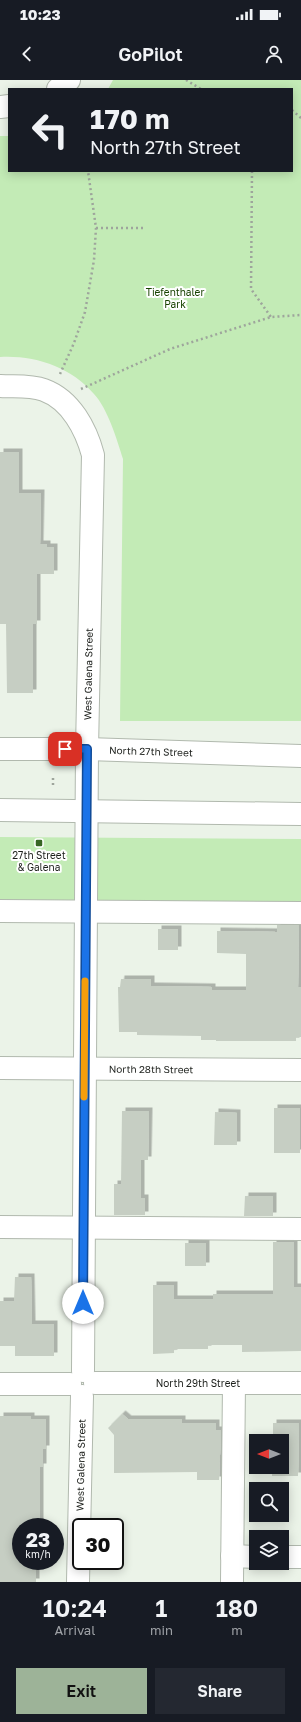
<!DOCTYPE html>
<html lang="en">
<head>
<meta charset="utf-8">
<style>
	:root { --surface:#171b24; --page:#242831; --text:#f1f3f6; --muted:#9ea1a6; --accent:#9db398 }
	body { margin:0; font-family:"Golos Text",sans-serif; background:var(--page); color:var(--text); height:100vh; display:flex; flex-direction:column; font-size:15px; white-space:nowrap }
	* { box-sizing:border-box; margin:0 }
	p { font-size:13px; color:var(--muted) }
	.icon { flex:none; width:22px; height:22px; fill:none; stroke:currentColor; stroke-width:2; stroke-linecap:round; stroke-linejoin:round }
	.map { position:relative; height:1502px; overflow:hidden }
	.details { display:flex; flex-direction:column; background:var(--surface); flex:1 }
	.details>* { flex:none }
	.hud { position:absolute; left:8px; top:8px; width:285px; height:84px; border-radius:0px; box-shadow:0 2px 10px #0003; background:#171b24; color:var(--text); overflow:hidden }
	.needle { width:26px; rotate:270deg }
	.buttons { position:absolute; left:249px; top:1354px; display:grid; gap:8px }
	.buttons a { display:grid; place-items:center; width:40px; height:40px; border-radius:0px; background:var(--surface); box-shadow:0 2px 10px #0003; font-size:20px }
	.speed { position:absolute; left:12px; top:1438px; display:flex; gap:8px; font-size:20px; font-weight:700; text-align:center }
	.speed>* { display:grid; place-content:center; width:52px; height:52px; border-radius:50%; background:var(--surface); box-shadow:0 2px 10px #0003; line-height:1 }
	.speed small { font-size:10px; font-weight:400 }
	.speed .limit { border:2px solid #111; border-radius:6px; background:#fff; color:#111 }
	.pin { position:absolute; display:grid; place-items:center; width:34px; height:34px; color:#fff; margin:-17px; border-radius:8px; box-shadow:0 2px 6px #0006 }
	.me { position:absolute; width:44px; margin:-22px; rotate:0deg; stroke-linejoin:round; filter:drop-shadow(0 0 3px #0008) }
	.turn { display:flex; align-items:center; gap:14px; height:84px; padding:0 16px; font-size:18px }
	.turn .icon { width:52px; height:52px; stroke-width:2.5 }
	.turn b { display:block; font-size:28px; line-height:34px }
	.eta { display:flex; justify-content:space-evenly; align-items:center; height:68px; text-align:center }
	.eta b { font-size:24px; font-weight:600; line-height:28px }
	.primary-button { display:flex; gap:8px; margin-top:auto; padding:8px 16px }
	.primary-button a { flex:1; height:46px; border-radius:0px; background:var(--accent); color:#111; font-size:16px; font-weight:600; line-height:46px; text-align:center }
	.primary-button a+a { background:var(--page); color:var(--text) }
	.status { display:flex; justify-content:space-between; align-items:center; height:28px; padding:0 20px; background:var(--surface); direction:ltr }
	.status svg { height:11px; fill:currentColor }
	header { display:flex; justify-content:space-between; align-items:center; height:52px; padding:0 16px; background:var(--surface); font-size:18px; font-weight:600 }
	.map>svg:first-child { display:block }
	.green { fill:#c3ebb6 }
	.building { fill:#c6cec3; filter:url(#shadow) }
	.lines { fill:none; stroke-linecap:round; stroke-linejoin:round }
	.minor-casing { stroke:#b1b9ae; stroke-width:24 }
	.major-casing { stroke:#b1b9ae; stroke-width:24 }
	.path { stroke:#9ea59c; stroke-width:2.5; stroke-dasharray:2 3; stroke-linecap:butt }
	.minor { stroke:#fff; stroke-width:22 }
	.major { stroke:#fff; stroke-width:22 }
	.route-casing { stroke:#114b97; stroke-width:10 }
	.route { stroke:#1a73e8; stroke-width:7 }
	.slow { stroke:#f59e0b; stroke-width:7 }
	.poi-dot { fill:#376524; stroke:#fff; stroke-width:1.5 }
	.labels { text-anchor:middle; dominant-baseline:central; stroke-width:4; stroke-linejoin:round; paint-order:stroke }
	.park-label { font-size:10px; fill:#184201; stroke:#fff }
	.street-label { font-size:10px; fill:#1d201c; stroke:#fff }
	.poi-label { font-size:10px; fill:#1d201c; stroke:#fff }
</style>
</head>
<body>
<div class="status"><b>10:23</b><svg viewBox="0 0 49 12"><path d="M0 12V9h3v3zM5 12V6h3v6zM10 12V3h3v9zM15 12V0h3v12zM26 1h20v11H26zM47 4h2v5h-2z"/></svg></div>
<header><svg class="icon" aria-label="back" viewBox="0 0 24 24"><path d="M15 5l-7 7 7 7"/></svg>GoPilot<svg class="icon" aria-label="person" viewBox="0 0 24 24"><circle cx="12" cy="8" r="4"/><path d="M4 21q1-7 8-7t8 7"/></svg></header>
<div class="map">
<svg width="301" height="1502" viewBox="0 0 301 1502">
	<defs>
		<filter id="shadow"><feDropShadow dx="3.5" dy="-3.5" stdDeviation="0" flood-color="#0004"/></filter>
	</defs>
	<rect width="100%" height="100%" fill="#ebf3e8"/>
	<!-- green -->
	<path class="green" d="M113,0H301V641H120L123,379C117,360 108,329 94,314C71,287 35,275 0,277V56H9V91H292V9H108Z
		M0,757L301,759V825L0,824Z"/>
	<!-- building -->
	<path class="building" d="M0,372H19V413H41L40,464H47V467H54V494H37V544H33V613H7L6,544H0Z
		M277,845H299L298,907H301V957H296V961H216V960H201V956L137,955V952H119L118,907H120L121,899H151V906L212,907V910H246V874L217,873V851L277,852Z
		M158,849H178V870H158Z
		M274,1028H300V1073H274Z
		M122,1031H149L148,1080H141V1118H145V1135H114V1104H121Z
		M215,1032L237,1033V1065H214Z
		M245,1116H273V1136H244Z
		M273,1162H294V1207H301V1271L242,1272V1265H208V1269H174V1273L153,1274V1205H174V1219H213V1214H273Z
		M185,1163H206V1186H185Z
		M15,1197H31L32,1244H54V1276H15V1266H0V1221H14Z
		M122,1334L128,1339H182V1343H216V1350H221L219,1400H197V1392L114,1393V1355L108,1348Z
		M0,1336H31V1339H46V1369H43V1387H40V1447H21V1481H36V1502H0Z
		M273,1343H299L298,1396H272V1387H282V1361H273Z"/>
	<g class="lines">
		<defs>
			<g id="minor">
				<path d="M58,9L69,0"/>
				<path d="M0,27L9,26"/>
				<path d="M0,306C14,307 30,305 44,310C71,320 86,349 93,375L87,669L83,1291"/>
				<path d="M0,831L301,833"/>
				<path id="s1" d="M0,988L301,990"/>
				<path d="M0,1147L301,1149"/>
				<path id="s2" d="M95,1303H301"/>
				<path d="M0,1304H70"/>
				<path d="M232,1476L256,1477"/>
				<path d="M282,1477H301"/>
				<path id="s3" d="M78,1502L82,1316"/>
				<path d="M232,1502L234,1303"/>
			</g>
			<g id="major">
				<path id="s4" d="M0,669H87L301,676"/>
				<path d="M0,730L301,734"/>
			</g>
		</defs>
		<!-- minor casing -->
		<use href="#minor" class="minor-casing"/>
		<!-- major casing -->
		<use href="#major" class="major-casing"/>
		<!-- path -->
		<path class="path" d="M186,0L201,9
			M292,30L301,38
			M252,91L251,209L271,237
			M96,148H144
			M60,294L74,263L85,232L94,180L96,148L88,91
			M81,309L170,269L271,237L301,235
			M53,698V706"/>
		<!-- minor -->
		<use href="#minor" class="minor"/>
		<!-- major -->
		<use href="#major" class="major"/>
	</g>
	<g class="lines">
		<defs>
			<path id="route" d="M65,669H87L83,1223"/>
		</defs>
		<!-- route casing -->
		<use href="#route" class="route-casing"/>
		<!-- route -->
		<use href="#route" class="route"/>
		<!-- slow -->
		<path class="slow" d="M84,1017L85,901"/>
	</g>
	<!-- markers -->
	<rect class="poi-dot" x="35" y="759" width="8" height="8" rx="2"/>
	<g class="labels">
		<!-- park labels -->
		<g class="park-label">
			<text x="175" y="212">Tiefenthaler<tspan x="175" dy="12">Park</tspan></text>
		</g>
		<!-- street labels -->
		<g class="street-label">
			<text transform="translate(88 594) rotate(-89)">West Galena Street</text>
			<text stroke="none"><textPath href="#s4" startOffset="151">North 27th Street</textPath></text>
			<text stroke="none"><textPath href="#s1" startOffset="151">North 28th Street</textPath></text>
			<text stroke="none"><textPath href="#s2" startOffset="103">North 29th Street</textPath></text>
			<text stroke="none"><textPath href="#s3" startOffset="117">West Galena Street</textPath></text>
		</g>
		<!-- poi labels -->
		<g class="poi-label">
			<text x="39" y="775">27th Street<tspan x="39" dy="12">&amp; Galena</tspan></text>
		</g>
	</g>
</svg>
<div class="buttons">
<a><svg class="needle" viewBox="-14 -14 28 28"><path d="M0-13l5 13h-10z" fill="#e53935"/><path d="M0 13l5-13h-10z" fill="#9ea1a6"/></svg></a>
<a><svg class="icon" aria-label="search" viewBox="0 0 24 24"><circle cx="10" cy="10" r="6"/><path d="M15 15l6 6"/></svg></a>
<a><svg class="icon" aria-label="layers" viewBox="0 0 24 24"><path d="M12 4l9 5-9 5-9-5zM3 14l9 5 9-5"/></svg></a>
</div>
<div class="speed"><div>23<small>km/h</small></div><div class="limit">30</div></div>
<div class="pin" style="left:65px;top:669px;background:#d93025"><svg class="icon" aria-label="arrive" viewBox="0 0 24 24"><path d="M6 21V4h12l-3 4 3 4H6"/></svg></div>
<svg class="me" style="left:83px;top:1223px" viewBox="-20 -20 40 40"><circle r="19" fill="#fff"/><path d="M0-13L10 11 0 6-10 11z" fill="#1a73e8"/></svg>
<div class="hud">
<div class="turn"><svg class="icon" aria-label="left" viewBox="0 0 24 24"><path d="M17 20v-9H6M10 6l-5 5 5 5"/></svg><div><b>170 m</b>North 27th Street</div></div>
</div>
</div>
<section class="details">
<div class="eta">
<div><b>10:24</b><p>Arrival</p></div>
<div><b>1</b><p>min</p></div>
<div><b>180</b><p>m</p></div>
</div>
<div class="primary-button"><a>Exit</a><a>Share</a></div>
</section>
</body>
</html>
